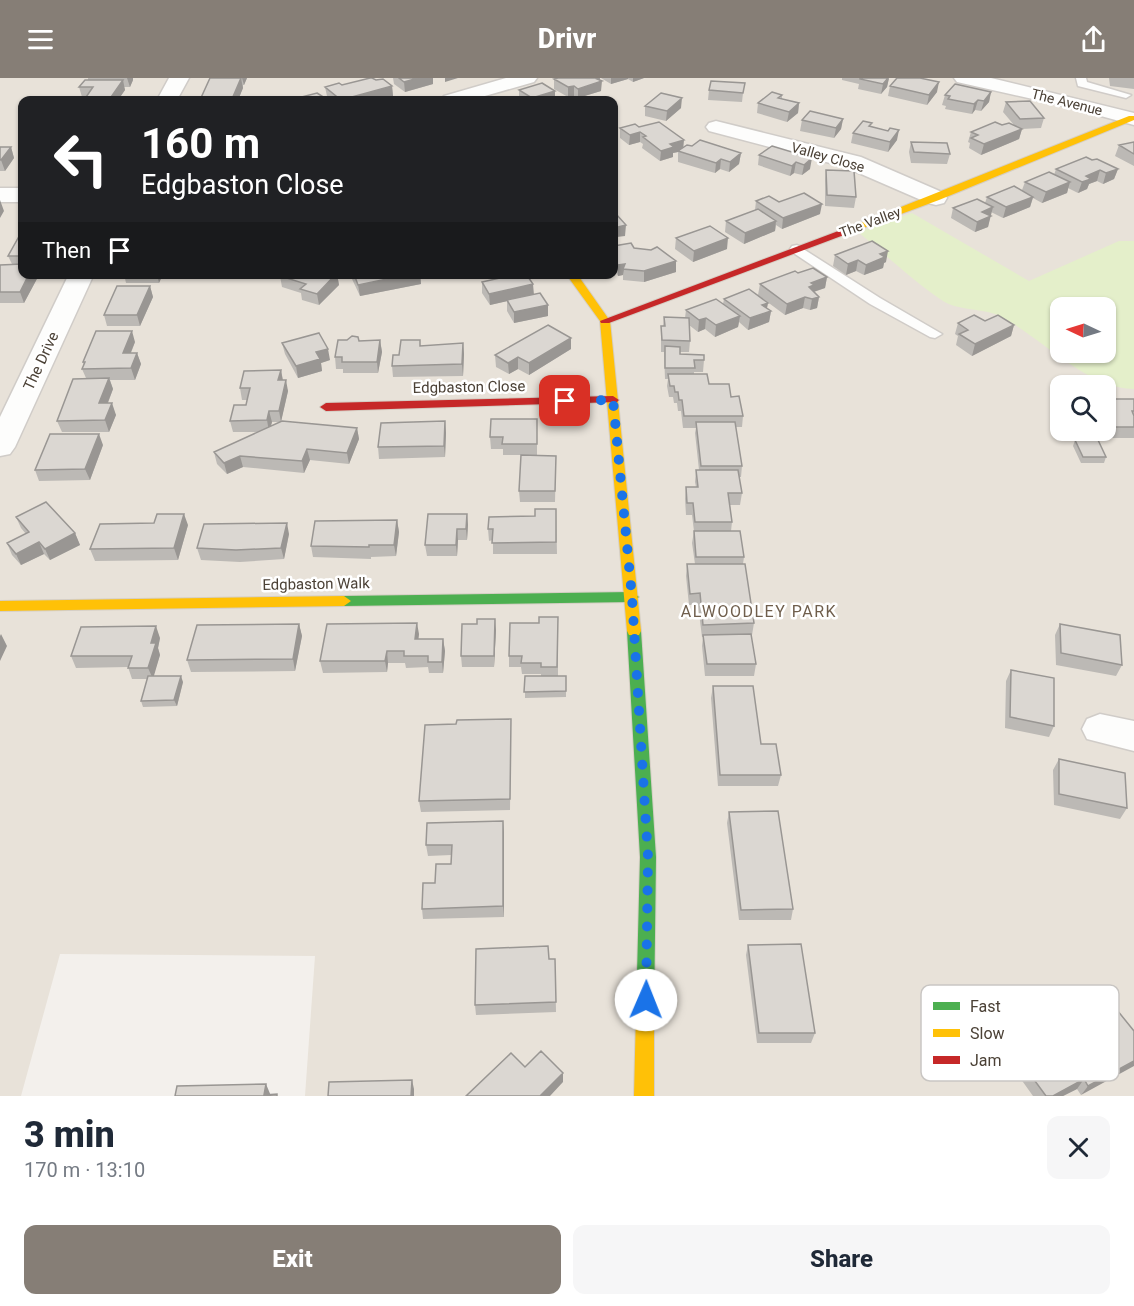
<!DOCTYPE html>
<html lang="en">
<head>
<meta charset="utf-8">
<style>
	:root { --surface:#fff; --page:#f6f6f7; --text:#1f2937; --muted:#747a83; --accent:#867e76 }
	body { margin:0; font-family:Roboto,sans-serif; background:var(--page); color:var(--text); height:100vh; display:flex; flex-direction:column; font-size:22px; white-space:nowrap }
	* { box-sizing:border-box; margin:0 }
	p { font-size:20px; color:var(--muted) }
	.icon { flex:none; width:33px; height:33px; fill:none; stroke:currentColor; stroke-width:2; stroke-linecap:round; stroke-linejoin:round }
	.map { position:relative; height:1018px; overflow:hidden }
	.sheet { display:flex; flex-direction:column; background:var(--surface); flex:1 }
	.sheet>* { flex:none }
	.hud { position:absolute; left:18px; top:18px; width:600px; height:183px; border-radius:12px; box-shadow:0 2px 4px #0004; background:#202124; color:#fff; overflow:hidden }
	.needle { width:39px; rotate:274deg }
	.tools { position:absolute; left:1050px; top:219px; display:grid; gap:12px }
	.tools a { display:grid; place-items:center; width:66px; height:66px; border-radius:12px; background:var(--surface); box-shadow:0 2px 4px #0004; font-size:30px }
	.pin { position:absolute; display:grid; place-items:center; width:51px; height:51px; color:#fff; margin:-26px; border-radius:12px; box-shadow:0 3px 9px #0006 }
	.me { position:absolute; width:66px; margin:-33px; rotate:1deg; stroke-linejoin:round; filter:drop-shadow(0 0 4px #0008) }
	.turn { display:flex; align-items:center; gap:21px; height:126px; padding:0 24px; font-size:27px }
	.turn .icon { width:78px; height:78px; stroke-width:2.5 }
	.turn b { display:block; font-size:42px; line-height:51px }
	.then { display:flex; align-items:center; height:57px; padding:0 24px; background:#0003; gap:12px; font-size:22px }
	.round { display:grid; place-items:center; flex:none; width:63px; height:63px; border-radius:12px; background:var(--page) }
	.head { display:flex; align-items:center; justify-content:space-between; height:102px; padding:0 24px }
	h1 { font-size:36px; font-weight:800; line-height:45px }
	.action { display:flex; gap:12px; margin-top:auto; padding:12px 24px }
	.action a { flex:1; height:69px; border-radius:12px; background:var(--accent); color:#fff; font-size:24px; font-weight:800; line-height:69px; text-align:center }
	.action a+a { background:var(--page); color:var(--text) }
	header { display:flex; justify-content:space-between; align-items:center; height:78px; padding:0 24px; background:var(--accent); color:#fff; font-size:27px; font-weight:800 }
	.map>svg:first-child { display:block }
	.residential { fill:#e8e2d9; fill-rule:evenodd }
	.green { fill:#e4efca; fill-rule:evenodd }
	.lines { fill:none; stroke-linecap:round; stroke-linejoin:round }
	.lane-casing { stroke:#d0ccc8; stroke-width:3 }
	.street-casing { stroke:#d0ccc8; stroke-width:3 }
	.fast-casing { stroke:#d5cec4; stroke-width:2 }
	.slow-casing { stroke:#d5cec4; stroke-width:2 }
	.jam-casing { stroke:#d5cec4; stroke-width:2 }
	.lane { fill:#fdfdfc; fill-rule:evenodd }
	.street { fill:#fdfdfc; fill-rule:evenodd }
	.fast { fill:#4caf50; fill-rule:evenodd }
	.slow { fill:#ffc107; fill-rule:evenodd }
	.jam { fill:#c62828; fill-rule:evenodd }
	.wall { fill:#bcb9b5; fill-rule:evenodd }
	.shaded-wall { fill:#999693 }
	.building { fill:#dbd7d2; stroke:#999693; stroke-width:1.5 }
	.route { stroke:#1a73e8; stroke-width:10; stroke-dasharray:0 18 }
	.labels { text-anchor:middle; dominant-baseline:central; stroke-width:5; stroke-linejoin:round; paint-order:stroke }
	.far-street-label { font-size:14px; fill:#4b4136; stroke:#fff }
	.street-label { font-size:15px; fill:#4b4136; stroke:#fff }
	.neighbourhood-label { font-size:16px; letter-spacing:1.5px; fill:#6f5e4c; stroke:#fff }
	.key { fill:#fff; stroke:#c9c6c3; stroke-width:1.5 }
	.key-label { font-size:16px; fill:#4b4136 }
</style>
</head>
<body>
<header><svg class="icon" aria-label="menu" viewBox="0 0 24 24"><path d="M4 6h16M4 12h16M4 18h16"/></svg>Drivr<svg class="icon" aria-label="share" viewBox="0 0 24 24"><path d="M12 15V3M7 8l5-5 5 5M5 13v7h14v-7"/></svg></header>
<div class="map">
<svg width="1134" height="1018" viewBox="0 0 1134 1018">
	<rect width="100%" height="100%" fill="#f3f0ec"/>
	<!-- residential -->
	<path class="residential" d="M0,0H1134V1018H305L315,878L60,876L21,1018H0ZM22,22H614V196H22ZM1060,230H1106V274H1060ZM1060,308H1106V352H1060Z"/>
	<!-- green -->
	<path class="green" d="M912,135L1029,203L1119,163H1134V311C1087,311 1041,259 1000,238C983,230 959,233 943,223C913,203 885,176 858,154ZM1060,230H1106V274H1060Z"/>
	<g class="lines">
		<defs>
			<path id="lane" d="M1076,0H1086L1087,4L1131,17L1126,20L1078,8Z
				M797,167L880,220L942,256L935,260L930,259L870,226L792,174L790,171L792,168Z"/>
			<path id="street" d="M169,0H189L177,22H157Z
				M506,0H537L534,4L471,22H441L444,18Z
				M954,0H991L1134,35V47L1064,28L957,4Z
				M716,43L861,79L944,115L947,120L944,125L936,127L928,125L845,89L709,53L706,49L709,45Z
				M0,110H22V124H0Z
				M69,196H94L15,369L10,376L0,378V339Z
				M1100,636L1134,643V673L1087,661L1082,651L1087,641Z"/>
			<path id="fast" d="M632,514L639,519L632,524L344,528L337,523L344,518Z
				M634,548L639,549L641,553L656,779L654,935L651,941L645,944L639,941L636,935L640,779L627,553L629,549Z"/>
			<path id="slow" d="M1129,38H1134V42L939,122L844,157L836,155Z
				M566,196H577L610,243L641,553L639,557H629L627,553L600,243Z
				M344,518L351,523L344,528L0,533V523Z
				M645,926L651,929L654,935V1018H634L636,935L639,929Z"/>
			<path id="jam" d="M841,152L844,153V157L609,245H601L600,243Z
				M613,318L619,322L617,324L326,333L320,329L326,325Z"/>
		</defs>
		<!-- lane casing -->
		<use href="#lane" class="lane-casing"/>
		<!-- street casing -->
		<use href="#street" class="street-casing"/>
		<!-- fast casing -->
		<use href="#fast" class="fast-casing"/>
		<!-- slow casing -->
		<use href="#slow" class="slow-casing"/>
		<!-- jam casing -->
		<use href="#jam" class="jam-casing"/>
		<!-- lane -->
		<use href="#lane" class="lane"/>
		<!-- street -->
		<use href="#street" class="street"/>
		<!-- fast -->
		<use href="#fast" class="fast"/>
		<!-- slow -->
		<use href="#slow" class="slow"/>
		<!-- jam -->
		<use href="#jam" class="jam"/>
	</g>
	<!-- wall -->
	<path class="wall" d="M88,0H133V2L130,9H124L125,12L118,22H84L86,19H82L79,9L88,2Z
		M210,0H247L244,7H243V10L238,22H201Z
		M393,0H433V6L405,14L394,6Z
		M600,0L601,13L578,20L574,18L568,19L554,11V1Z
		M601,0H644L633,4L628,1L611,6Z
		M842,0H889L887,9L881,16L858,11L859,6L842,2Z
		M1109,0H1134V11L1110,8Z
		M342,7L392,8L393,18L376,22H331L327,18L325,9Z
		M890,8L937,14L927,27L888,18Z
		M519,12L555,13V22H519Z
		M709,12L743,15L742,24L708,22Z
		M991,14L989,24L981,33L975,32L972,36L945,31L946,28L942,27L945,17Z
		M782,17V21L799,25L798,35L787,44L757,35L758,25Z
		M1006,24L1044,40L1041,50L1022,51L1019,61L981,77L969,70L970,65L968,64L971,54L1002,47H1014L1003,34Z
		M645,28L681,30L666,43L645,38Z
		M843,41L841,51L834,60L800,53L802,42Z
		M639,49L684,70L692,68L741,75L739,86L729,94L720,91L715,95L678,84V74L673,75V79L660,83L642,70L643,66L640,64L629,67L620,60V50Z
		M871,49L897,62L888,74L851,65L853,55Z
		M911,64L950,76L947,86L911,85L909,74Z
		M1134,64V88L1115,78L1119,67Z
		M772,68L810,91L802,97L794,95L790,98L758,87L759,77Z
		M0,69H11L14,80L5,93H0Z
		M1092,82L1118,91L1114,101L1103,106L1097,103L1089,106L1087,111L1078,115L1068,110L1067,115L1042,125L1033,120L1030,129L1003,140L991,134L988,149L975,154L951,140L953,130L985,125L987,119L1022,112L1025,104L1054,97L1056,91Z
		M826,92L856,119L854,130L825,128V102Z
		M756,123L779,124L820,136L782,151L776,147L775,153L744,166L725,154L726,143L755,132Z
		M22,153V196L39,197L24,225H0V187L12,186L8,178Z
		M676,160L727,171L693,184L675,171Z
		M614,168L634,170L676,194L644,204L623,202V197L618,198L614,191Z
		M835,177L886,184L884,185L883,190L864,197L856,193L846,197L833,188Z
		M798,195L827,199L825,210L814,214L819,219L817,230L810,232L803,230L785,237L758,217L760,206Z
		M124,196H163L159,205H126Z
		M282,196H337L339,207L319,227L302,222L301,215L282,209L280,198Z
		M352,196H420L421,206L360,218L352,201Z
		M487,196H506L496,201L533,206V216L548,227V238L514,245L507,233V223L490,227L482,215V204L495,201Z
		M150,208L153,219L140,248H107L104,237Z
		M724,221L768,225L767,230L771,233L769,244L748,252L739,244L738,249L715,259L705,251L698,254L689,247L690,263L689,274H680V276L704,282L703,294H694V296L731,319L743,338L742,349H736L742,388L741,399H739L742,415L740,427H730L732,444L731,453L744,479L743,486L754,545L752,557H751L756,586L754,598H705L702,568L703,559H702L698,527H689L686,498L687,486H695L692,465L694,453L692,437H686L685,421L686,409H696L695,404L696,392H699L695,355L696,350H683L681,333H678L677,325H674L673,319H669L667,308L668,301H665L664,274H661V248H663L664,239L685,240L686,232L723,226Z
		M985,243L1014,247L1011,258L972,278L956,267L958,258L955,256L958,245Z
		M380,262L382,274L378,295H343V291H336L335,279L359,263Z
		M135,264L131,275H137L141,286L135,302H110L113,311L108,325L116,337L109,354H62L57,343L86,300L82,291L84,288L83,284Z
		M282,265L330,282L321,285L322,293L298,300L285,276Z
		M463,265L464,276L463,298L393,299L392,288L399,277L421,268Z
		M571,271L529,297L518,291L509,296L496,289L495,277Z
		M281,292L283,302L288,313L281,343L357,350L359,361L349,386L310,382L304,395L243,389L227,396L217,386L214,374L258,354H233L230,343L246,327L247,322H242L240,310ZM272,344H280L271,348Z
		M1106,321H1134V360H1090L1086,352H1106Z
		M537,341V377H503V371H491L490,359Z
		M445,343L446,355L445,379L379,381L378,369Z
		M1075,362L1106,379L1104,385H1081L1073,368Z
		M103,367L90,402L39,403L35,392Z
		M556,378L555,424H520L519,413Z
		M556,431L557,476H493V462L489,463L488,451L535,438Z
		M467,436L468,447L467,462H458L457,478H427L425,467Z
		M16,439L75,455L80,467L50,482L44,476L21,487L12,477L7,465L26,456L21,450Z
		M397,442L399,454L396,478L371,479V481L313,479L311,468Z
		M188,447L178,482L95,483L90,471Z
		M289,456L284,481L240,484L201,482L197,470Z
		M558,539V598H566V619L525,620V598H541V596H522L521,589H509V578L539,545Z
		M299,546L302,558L295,593L191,594L187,582Z
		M1060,546L1122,587L1116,598L1056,587L1055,557Z
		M496,552L494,589H462L461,578Z
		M419,556L418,561H443L445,573L443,595H429L428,589L406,590L405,585H388L387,594L323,595L320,583Z
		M160,560L158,570L160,577L153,598L183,604L177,628L143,629L141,623L147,601H132L128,589L76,590L71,578Z
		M1011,592L1054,648L1049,659L1005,650L1006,603Z
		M713,608L761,666L781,697L778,708H718L711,620Z
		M511,641L510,732L421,734L419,723L456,646Z
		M1059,681L1127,730L1120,741L1054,727L1053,692Z
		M729,734L793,831L791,842H739L727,745Z
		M503,743L504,839L423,841L422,831L435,805L451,786V777L428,778L426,767Z
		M748,867L815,955L811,965H757L746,877Z
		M549,881H555L556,934L476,937L475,927Z
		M1134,953L1081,1017L1077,1011L1063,1018H1033L1018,997L1024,988L1049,974L1045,969L1052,959Z"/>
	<!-- shaded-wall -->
	<path class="shaded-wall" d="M127,0H133V2L130,9Z
		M241,0L243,10L238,22H232Z
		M242,0H247L244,7Z
		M418,0H433V6L405,14L404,4Z
		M445,0H458L445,4Z
		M600,0V4L602,3L601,13L578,20V11L597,1Z
		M611,0H628V1L611,6Z
		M633,0H644L633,4Z
		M889,0L887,9L881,16L883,6Z
		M123,2L125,12L118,22H109Z
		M939,4L937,14L927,27L929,17Z
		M392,8L393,18L376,22H341Z
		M574,8V18L568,19V9Z
		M555,13V22H532V20Z
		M991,14L989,24L981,33L984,23Z
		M682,20L681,30L666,43L667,33Z
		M978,22L975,32L972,36L974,26Z
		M799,25L798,35L787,44L789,34Z
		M843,41L841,51L834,60L836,50Z
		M1022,51L1019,61L981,77L984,66Z
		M899,52L897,62L888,74L890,64Z
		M640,54V64L629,67L630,57Z
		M684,62L683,73L673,75V79L660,83L661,73L670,66Z
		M11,69L14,80L5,93L1,82Z
		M741,75L739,86L729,94L730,84Z
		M812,80L810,91L802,97L804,87Z
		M721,81L720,91L715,95L716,85Z
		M796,84L794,95L790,98L792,88Z
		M1118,91L1114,101L1103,106L1106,95Z
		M1100,92L1097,103L1089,106L1087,111L1078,115L1082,104L1086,98Z
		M1070,104L1067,115L1042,125L1046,114Z
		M1033,119L1030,129L1003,140L1006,129Z
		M0,122L4,133L0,140Z
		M822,126L820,136L782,151L783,140Z
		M617,129V140L614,141V130Z
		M993,129L988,149L975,154L977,144L982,134Z
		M776,143L775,153L744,166L745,155Z
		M626,147L625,158L617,159V166H614V150Z
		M728,160L727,171L693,184L694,173Z
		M888,173L886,184L884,185L883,190L864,197L866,187L880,176Z
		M858,182L856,193L846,197L848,186Z
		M676,183V194L644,204V193Z
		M625,186L623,197L618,198V187Z
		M29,196L39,197L24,225L20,214Z
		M157,196H163L159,205Z
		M336,196H337L339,207L319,227L317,216Z
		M411,196H420L421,206L360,218L358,207Z
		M495,196H506L495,202Z
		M827,199L825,210L813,214L809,209L811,205Z
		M533,206L534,217L490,227L489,216Z
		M150,208L153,219L140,248L137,237Z
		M805,219L803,230L785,237L787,226Z
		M819,219L817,230L810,232L812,221Z
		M768,225L766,234L771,233L769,244L748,252L750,240L762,227Z
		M548,227V238L514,245V234Z
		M740,238L738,249L715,259L716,247Z
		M706,240L705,251L698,254L699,242Z
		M1014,247L1011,258L972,278L975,266Z
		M132,253L135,264L126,286L123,275Z
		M571,260V271L529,297V285Z
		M380,262L382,274L378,295L377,284Z
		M463,265L464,276L463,298L462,286Z
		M328,271L330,282L321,285L322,293L298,300L296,288L316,274Z
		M137,275L141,286L135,302L131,290Z
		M518,279V291L509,296L508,285Z
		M281,292L283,304L278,302Z
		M109,300L113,311L103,337L99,325Z
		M286,302L288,313L281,344L279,333Z
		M112,325L116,337L109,354L105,342Z
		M269,333L272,344L269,354L267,342Z
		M445,343L446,355L445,379L444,368Z
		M357,350L359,361L349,386L347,375Z
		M99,356L103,367L90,402L85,391Z
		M307,371L310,382L304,395L302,383Z
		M240,378L243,389L227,396L224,385Z
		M184,436L188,447L178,482L174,470Z
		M467,436L468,447L467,462L466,451Z
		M397,442L399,454L396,478L394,467Z
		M287,445L289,456L284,481L281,470Z
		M457,451L458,462L457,478L456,467Z
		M75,455L80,467L50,482L45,471Z
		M39,464L44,476L21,487L16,476Z
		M495,541L496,552L494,589V578Z
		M417,545L419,556L417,573L415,561Z
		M299,546L302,558L295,593L293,581Z
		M156,548L160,560L158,570L160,577L153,601L148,590L151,565Z
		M1,556L7,568L0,583V558Z
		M443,561L445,573L443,595L442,584Z
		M387,573L388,585L387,594L385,583Z
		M181,598L183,604L177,628L174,622Z
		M503,743L504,754V839L503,828Z
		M1134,983V988L1081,1017L1088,1008Z
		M563,995V1004L550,1018H540Z
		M1084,1001L1077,1011L1063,1018H1053Z
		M412,1002L414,1011V1018H411Z
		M266,1006L271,1018L264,1017Z"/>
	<!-- building -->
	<path class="building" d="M210,0H241L232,21L200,22Z
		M370,0H372L376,2L383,1L392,8L341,22L325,9L339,5L342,7Z
		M399,0H418L404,4Z
		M558,0H599L597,1L602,3L578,11L574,8L568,9L554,1Z
		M860,0H888L883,6L860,1Z
		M897,0H920L939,4L929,17L890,8Z
		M85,2H123L109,22H84L93,9H79Z
		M711,3L745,5L743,15L709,12Z
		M542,5L555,13L532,20L519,12Z
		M955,6L991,14L984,23L978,22L974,26L948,21L950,18L945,17Z
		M772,14L782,17L778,20L799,25L789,34L758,25Z
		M317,15L328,22H290Z
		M661,15L682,20L667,33L645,28Z
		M1030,23L1044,40L1020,41L1006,24Z
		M810,33L843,41L836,50L802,42Z
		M863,43L872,45L869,48L888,53L890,50L899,52L890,64L853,55Z
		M659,44L684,62L670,66L674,69L661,73L643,59L646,58L640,54L630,57L620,50L635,46L639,49Z
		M995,44L1002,47L1009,45L1022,51L984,66L971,60L978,57L971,54Z
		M700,62L741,75L730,84L721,81L716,85L678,73L687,67L692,68Z
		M911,64L947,65L950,76L914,74Z
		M1134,64V76L1119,67Z
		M772,68L812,80L804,87L796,84L792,88L759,77Z
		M0,69H11L1,82H0Z
		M1086,79L1092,82L1097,81L1118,91L1106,95L1100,92L1086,98L1091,101L1082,104L1056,91Z
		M826,92L854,93L856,119L827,117Z
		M1049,94L1070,104L1046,114L1025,104Z
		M1014,108L1033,119L1006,129L987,119Z
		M804,115L822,126L783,140L756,123L769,118L779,124Z
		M977,121L993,129L982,134L991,138L977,144L953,130Z
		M758,131L776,143L745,155L726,143Z
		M616,136L626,147L614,150V137Z
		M710,148L728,160L694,173L676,160Z
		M22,153V178H8Z
		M872,163L888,173L880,176L885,179L866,187L858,182L848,186L835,177Z
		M631,165L634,170L651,172L657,169L676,183L644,193L623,191L625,186L618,187L614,180V168Z
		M22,186V196H29L20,214H0V187Z
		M813,190L827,199L811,205L814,207L809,209L819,219L812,221L805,219L787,226L760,206L795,193L798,195Z
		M282,196H336L317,216L300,211L306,206L280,198Z
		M354,196H411L358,207Z
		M518,196H526L533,206L489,216L482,204Z
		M117,208H150L137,237H104Z
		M749,211L768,225L762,227L771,233L750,240L724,221Z
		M540,215L548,227L514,234L507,222Z
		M716,221L740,238L716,247L706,240L699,242L686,232Z
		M974,237L985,243L998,237L1014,247L975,266L959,256L968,252L958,245Z
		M664,239L689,240L690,263L662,262L661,248H665Z
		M548,247L571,260L529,285L518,279L508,285L495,277Z
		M96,253H132L123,275H137L131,290L82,291L85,284H83Z
		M319,255L328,271L316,274L320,281L296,288L282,265Z
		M352,258L358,259L359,263L380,262L377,284H342V279H335L338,262H347Z
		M401,262H420V268L463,265L462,286L392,288L393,277H399Z
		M665,268L680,269V276L704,277V282H694L695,290H665Z
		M281,292L278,302H286L279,333H269L267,342L230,343L234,327H246L248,318L250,310H240L244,293Z
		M668,296H707L709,306H729L731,319L739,318L743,338H684L682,322H679L678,314H675L674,308H670Z
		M109,300L99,325H112L105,342L57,343L73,301Z
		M1106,321H1134V333H1132L1134,338V349H1106Z
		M491,341H537V366H502L503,359H490Z
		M282,343L357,350L347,375L307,371L302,383L240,378L224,385L214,374Z
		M445,343L444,368L378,369L381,345Z
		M696,344H735L742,388H701Z
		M50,356H99L85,391L35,392Z
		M1075,362H1098L1106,379H1083Z
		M521,377L556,378L555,413H519Z
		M696,392H738L742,415H728L732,444H695L693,425H687L686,409H698Z
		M46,424L75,455L45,471L39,464L16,476L7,465L29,454L16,439Z
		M535,431H556V464L492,465L493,451H488L489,439L535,438Z
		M157,436H184L174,470L90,471L100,446L154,445Z
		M428,436H467L466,451H457L456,467H425Z
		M397,442L394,467H369V469L311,468L315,443Z
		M287,445L281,470L236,472L197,470L204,446Z
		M694,453H740L744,479H696Z
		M687,486H745L754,545L703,547L700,515L690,516Z
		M539,539H558L557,589H541V585H521L522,578H509L510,545H539Z
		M477,541H495L494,578H461L462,546H477Z
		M417,545L415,561H443L442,584H428V578H404V573H387L385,583H320L327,546Z
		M299,546L293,581L187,582L197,547Z
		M1060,546L1120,557L1122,587L1061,575Z
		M156,548L151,565H156L148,590H128L132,578H71L81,549Z
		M751,556L756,586H707L703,557Z
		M1011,592L1054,600V648L1010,639Z
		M148,598H181L174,622L141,623Z
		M525,598H566V613L524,614Z
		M713,608H753L761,666H776L781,697H720Z
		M511,641L510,721L419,723L425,647L456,646L457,642Z
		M1059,681L1125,695L1127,730L1059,716Z
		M778,733L793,831L741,832L729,734Z
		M503,743V828L422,831L423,805H435L436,786H451L452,767H426L427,745Z
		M801,866L815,955H759L748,867Z
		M548,868L549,881H555L556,924L475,927L476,871Z
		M1113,927L1134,953V983L1088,1008L1084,1001L1053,1018H1046L1024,988L1059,969L1052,959Z
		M541,973L563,995L540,1018H466L511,975L525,989Z
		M412,1002L411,1018H328L329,1004Z
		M266,1006L264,1017L277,1016V1018H175L177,1008Z"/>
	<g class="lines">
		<!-- route -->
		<path class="route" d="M565,323L613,322L632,519L648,779L646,922"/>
	</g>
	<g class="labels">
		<!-- far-street labels -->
		<g class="far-street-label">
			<text transform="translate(1067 24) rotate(14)">The Avenue</text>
			<text transform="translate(828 79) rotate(16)">Valley Close</text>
			<text transform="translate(870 144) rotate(-20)">The Valley</text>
		</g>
		<!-- street labels -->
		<g class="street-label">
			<text transform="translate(41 283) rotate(-65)">The Drive</text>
			<text transform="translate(469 309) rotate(-1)">Edgbaston Close</text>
			<text transform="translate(316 506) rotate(-1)">Edgbaston Walk</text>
		</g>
		<!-- neighbourhood labels -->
		<g class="neighbourhood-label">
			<text x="759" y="533">ALWOODLEY PARK</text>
		</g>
	</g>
	<!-- legend -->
	<rect x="921" y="907" width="198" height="96" rx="9" class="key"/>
	<rect x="933" y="924" width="27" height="8" fill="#4caf50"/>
	<rect x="933" y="951" width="27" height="8" fill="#ffc107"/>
	<rect x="933" y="978" width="27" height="8" fill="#c62828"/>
	<g class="key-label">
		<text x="970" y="934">Fast</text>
		<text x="970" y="961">Slow</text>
		<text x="970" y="988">Jam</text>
	</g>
</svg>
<div class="tools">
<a><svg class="needle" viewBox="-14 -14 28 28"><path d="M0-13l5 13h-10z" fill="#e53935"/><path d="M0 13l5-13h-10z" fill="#747a83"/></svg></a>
<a><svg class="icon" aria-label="search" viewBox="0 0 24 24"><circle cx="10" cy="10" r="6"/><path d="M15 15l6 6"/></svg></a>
</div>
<div class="pin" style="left:565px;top:323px;background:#d93025"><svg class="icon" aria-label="arrive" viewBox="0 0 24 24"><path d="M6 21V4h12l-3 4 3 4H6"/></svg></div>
<svg class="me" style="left:646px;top:922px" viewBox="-20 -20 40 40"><circle r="19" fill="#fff"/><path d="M0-13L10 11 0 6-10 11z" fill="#1a73e8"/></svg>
<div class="hud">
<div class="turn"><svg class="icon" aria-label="left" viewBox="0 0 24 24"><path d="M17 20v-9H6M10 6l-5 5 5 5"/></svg><div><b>160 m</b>Edgbaston Close</div></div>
<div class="then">Then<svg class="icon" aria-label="arrive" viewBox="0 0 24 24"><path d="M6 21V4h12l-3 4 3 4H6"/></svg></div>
</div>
</div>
<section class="sheet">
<div class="head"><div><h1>3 min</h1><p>170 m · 13:10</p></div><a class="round"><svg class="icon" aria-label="close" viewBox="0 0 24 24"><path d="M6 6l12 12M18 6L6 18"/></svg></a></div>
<div class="action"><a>Exit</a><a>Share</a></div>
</section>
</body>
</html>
